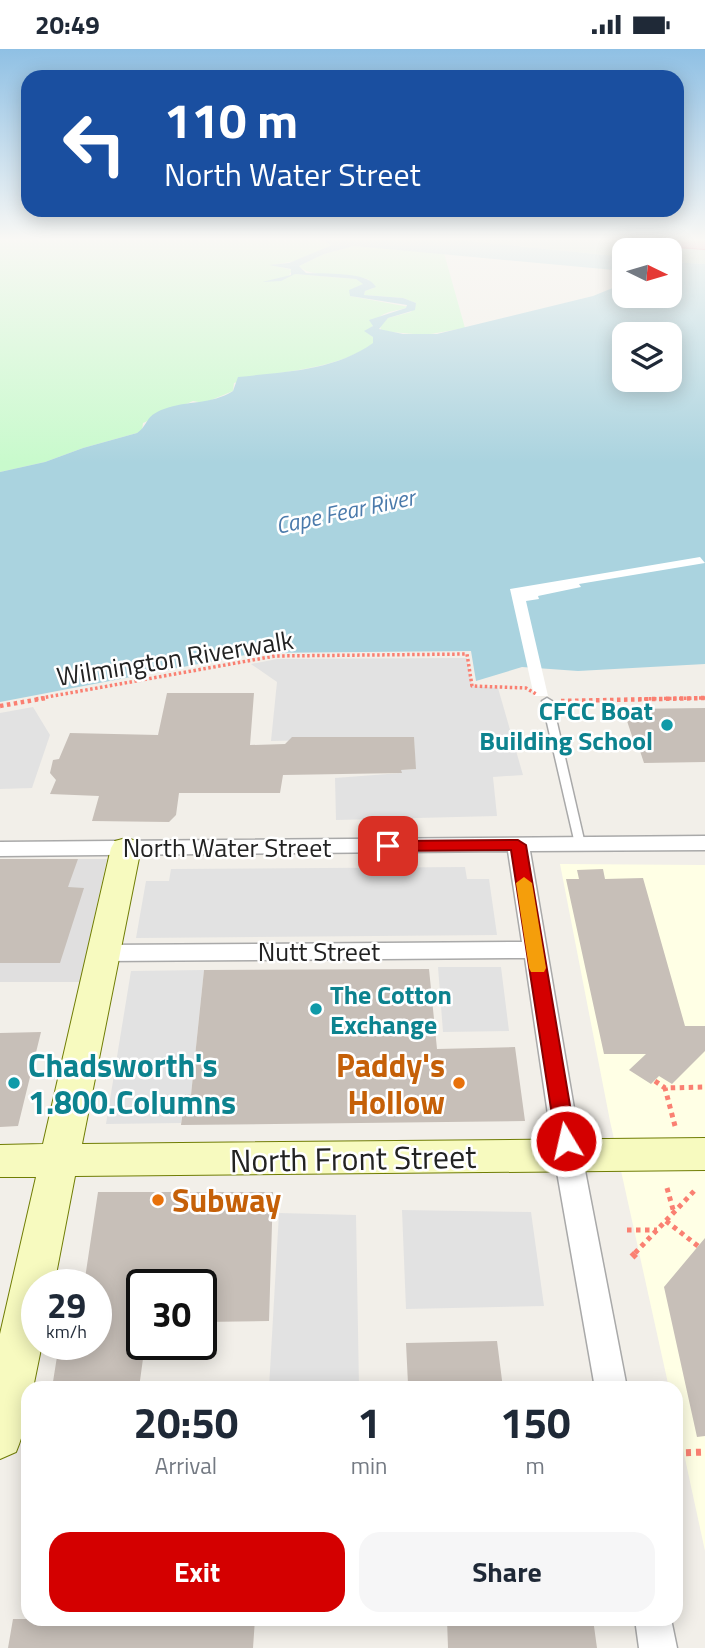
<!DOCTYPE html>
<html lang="en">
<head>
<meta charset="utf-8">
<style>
	:root { --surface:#fff; --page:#f6f6f7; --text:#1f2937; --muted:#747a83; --accent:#d40000 }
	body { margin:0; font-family:"Titillium Web",sans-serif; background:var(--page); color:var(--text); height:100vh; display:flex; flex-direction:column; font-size:26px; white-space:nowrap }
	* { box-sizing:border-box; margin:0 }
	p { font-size:23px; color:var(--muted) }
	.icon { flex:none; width:38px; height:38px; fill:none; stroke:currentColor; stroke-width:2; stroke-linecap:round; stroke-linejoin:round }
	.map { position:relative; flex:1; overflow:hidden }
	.sheet { position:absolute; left:21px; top:1332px; width:662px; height:245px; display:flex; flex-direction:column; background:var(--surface); border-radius:21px; box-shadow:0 4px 18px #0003 }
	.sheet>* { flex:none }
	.banner { position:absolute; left:21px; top:21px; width:663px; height:147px; border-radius:21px; box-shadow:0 4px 18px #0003; background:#1a4fa0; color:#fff; overflow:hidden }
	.needle { width:46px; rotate:95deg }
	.tools { position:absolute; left:612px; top:189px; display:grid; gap:14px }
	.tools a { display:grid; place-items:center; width:70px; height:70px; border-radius:14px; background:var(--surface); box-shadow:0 4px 18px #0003; font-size:35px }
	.speed { position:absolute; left:21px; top:1220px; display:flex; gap:14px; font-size:35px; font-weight:700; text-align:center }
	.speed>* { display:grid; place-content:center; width:91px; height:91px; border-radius:50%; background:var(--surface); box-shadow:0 4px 18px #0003; line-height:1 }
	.speed small { font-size:18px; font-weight:400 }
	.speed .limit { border:4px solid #111; border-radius:10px; background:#fff; color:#111 }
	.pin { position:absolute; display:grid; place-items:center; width:60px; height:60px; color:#fff; margin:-30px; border-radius:14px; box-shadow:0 4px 10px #0006 }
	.me { position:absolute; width:77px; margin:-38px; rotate:351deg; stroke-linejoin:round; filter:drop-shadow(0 0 5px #0008) }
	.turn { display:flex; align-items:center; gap:24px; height:147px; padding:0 28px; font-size:32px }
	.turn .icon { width:91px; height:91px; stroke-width:2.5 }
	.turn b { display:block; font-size:49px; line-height:60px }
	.eta { display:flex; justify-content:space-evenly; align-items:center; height:119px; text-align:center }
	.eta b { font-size:42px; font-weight:700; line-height:49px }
	.cta { display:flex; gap:14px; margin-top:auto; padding:14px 28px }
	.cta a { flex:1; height:80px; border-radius:21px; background:var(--accent); color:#fff; font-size:28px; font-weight:700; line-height:80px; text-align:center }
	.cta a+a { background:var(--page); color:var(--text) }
	.status { display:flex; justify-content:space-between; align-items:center; height:49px; padding:0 35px; background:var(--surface); direction:ltr }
	.status svg { height:19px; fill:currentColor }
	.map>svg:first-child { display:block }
	.residential { fill:#e0dfdf }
	.education { fill:#ffffe5 }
	.wetland { fill:#c6e0d4 }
	.park { fill:#c8facc }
	.parking { fill:#e2e2e2 }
	.water { fill:#aad3df; fill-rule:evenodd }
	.pier { fill:#fff }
	.building { fill:#c7bfb8 }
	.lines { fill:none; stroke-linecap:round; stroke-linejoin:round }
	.lane-casing { stroke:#a9a9a9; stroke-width:3 }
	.street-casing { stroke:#a9a9a9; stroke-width:3 }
	.secondary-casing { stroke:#707d05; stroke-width:2 }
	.highway-casing { stroke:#dc2a67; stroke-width:2 }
	.path-far3 { stroke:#fa8072; stroke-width:3.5; stroke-dasharray:2.5 2.5; stroke-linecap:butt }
	.path-far2 { stroke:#fa8072; stroke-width:4.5; stroke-dasharray:3.5 3.5; stroke-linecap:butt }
	.path-far1 { stroke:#fa8072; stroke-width:5; stroke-dasharray:4.5 4.5; stroke-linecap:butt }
	.path { stroke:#fa8072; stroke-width:7; stroke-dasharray:5 5; stroke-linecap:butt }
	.lane { fill:#fff; fill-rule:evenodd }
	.street { fill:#fff; fill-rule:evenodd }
	.secondary { fill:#f7fabf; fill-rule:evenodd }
	.highway { fill:#e892a2; fill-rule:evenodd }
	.route { fill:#d40000; stroke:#8a0000; stroke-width:2 }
	.slow { fill:#f59e0b }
	.culture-dot { fill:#0f9aa8; stroke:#fff; stroke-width:2.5 }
	.food-dot { fill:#e8710a; stroke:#fff; stroke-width:2.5 }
	.labels { text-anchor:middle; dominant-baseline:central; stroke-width:5; stroke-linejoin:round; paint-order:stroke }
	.far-water-label { font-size:23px; font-style:italic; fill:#4a7aab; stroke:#fff }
	.street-label { font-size:26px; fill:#222; stroke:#fff }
	.culture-label { font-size:26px; font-weight:bold; fill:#0d838f; stroke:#fff; text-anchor:end }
	.near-culture-label { font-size:32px; font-weight:bold; fill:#0d838f; stroke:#fff; text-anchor:start }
	.near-food-label { font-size:32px; font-weight:bold; fill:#c56008; stroke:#fff; text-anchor:end }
	.near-street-label { font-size:32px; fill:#222; stroke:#fff }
</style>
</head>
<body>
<div class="status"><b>20:49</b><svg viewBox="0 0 49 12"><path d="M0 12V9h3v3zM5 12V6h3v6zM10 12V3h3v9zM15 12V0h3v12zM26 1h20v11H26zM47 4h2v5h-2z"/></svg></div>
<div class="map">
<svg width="705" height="1599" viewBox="0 0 705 1599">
	<rect width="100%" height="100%" fill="#f2efe9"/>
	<!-- residential -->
	<path class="residential" d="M0,810H107L80,933H0Z"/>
	<!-- education -->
	<path class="education" d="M560,815L705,816V1502L676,1368V1339H669L610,1072Z"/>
	<!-- wetland -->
	<path class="wetland" d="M451,190H705V215L670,213V201H625V208Z"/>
	<!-- park -->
	<path class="park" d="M0,190L323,191L333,196L295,212L272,216L292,221L288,228L268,233L295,225L356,230L364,235L350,241V247L409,258C390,264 380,261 371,280L365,282L373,288V295C332,323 280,320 234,334L233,342L204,354L193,352L143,374L142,381L137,384L83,399L45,413L0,423Z
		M354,197L444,204L465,279L425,286L381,282L380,276L388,269L411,263L416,254L403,249L364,246L365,242L374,239L368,230C352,227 306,228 299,217L324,205Z"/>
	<!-- parking -->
	<path class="parking" d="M467,609L472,637L498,639L523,726L493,728L497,767L336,771L335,729L401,724V721L415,720L414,689L271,692L277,633L251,615L277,610Z
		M33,658L50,686L32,739L0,740V664Z
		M465,818L467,830H489L497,886L136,889L146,832H169L171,820Z
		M438,918H501L509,982L443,983Z
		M204,921L191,1046H184L181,1074L106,1075L131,922Z
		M402,1161L531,1163L544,1257L406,1260Z
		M279,1164L356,1166L359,1339H269Z"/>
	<!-- water -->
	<path class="water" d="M318,190H451L625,208V222L354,197L324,205L299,217L306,224C323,225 368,222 376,238L365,242L364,246L403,249L416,254L415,261L388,269L379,280L403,285H437L593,247L625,234V247H670V213L705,215V615L578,622L522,618L476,632L471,602L256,604L0,653V423L45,413L83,399L137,384C149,376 144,367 164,360C188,351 211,356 233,342L238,328C283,323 334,322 373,294V288L364,282L373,277L369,271L406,259L407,256L350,247L349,241L363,235L356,230L295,225L281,232L262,233L291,226V220L269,216L289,214L332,196ZM625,285H670V331H625Z"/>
	<!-- pier -->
	<path class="pier" d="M700,508L705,514L579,535L581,538L538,547L539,550L526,552L548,647H534L510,540Z"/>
	<!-- building -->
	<path class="building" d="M167,644H254L250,696L285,695L292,688H414L416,720L401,721L402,724L283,726L280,744H179L176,766L169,773L92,772L99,747L50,745L56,731L50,724L53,711L59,710L70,684L158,686Z
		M705,659V713L644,714L637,693H634L623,660Z
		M0,810H78L68,838L84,839L60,914H0Z
		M603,820L605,830L643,829L685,977H705V1002L672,1035L659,1027L651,1035L629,1021L646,1005H604L566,830H579L577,821Z
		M429,920L437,1000L515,998L525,1072L181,1076L185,1045L191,1046L204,921Z
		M41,983L18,1077L0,1078V984Z
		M98,1143H273L269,1272L201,1273V1236H142V1295H145L139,1339H52L59,1295H96V1236H84Z
		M705,1189V1387L697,1388L664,1238Z
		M497,1292L503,1339H426V1335H408L406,1294Z
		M13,1570H255L253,1599H8Z
		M447,1570H593L597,1599H448Z"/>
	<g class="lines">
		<defs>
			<path id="lane" d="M547,649L552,652L585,795L580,798L575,795L542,652Z"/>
			<path id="street" d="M705,787V801L530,802L582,1106L627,1339H595L554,1106L525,909L103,912L95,910L91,904L95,898L103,896L522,893L508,802L0,807V793Z
				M635,1570H671L677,1599H639Z"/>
			<path id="secondary" d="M126,789L137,792L141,799L82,1095L705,1089V1121L75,1127L54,1236H37V1295H42L33,1339H28C28,1362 25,1382 16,1403L0,1410V1285L36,1128H0V1096L43,1095L111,799L115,792Z"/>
			<path id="highway" d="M629,190H705V200L636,195Z"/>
		</defs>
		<!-- lane casing -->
		<use href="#lane" class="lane-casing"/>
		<!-- street casing -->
		<use href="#street" class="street-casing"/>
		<!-- secondary casing -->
		<use href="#secondary" class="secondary-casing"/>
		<!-- highway casing -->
		<use href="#highway" class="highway-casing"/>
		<!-- path-far3 -->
		<path class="path-far3" d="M36,650L275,607L467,605L472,637L526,639L536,645
			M639,650L705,649"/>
		<!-- path-far2 -->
		<path class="path-far2" d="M561,652L705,649
			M0,657L46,649"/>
		<!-- path-far1 -->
		<path class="path-far1" d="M655,1032L665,1039
			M675,1077L665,1039L705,1038
			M667,1139L674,1164
			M666,1172L698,1197
			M627,1181H657
			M635,1204L697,1139"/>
		<!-- path -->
		<path class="path" d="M632,1208L637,1203
			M676,1404L705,1403"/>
		<!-- lane -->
		<use href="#lane" class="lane"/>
		<!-- street -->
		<use href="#street" class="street"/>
		<!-- secondary -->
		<use href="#secondary" class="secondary"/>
		<!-- highway -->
		<use href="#highway" class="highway"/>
	</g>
	<!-- sky -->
	<linearGradient id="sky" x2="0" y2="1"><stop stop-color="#8fc0e4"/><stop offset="0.46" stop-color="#f9f8f5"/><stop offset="1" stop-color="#f9f8f5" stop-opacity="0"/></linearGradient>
	<rect width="705" height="414" fill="url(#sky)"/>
	<!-- route -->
	<path class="route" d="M518,791L526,796L576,1092L573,1098L566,1100L559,1098L556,1092L511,801L388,802L380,797L388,792Z"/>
	<!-- slow -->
	<path class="slow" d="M524,828L532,834L546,919L544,923H531L529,919L516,834Z"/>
	<!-- markers -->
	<g class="culture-dot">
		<circle cx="667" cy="676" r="7"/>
		<circle cx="316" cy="960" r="7"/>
		<circle cx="14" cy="1034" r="7"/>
	</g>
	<g class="food-dot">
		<circle cx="459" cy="1034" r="7"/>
		<circle cx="158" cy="1151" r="7"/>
	</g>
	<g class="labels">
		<!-- far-water labels -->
		<g class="far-water-label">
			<text transform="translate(345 462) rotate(-12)">Cape Fear River</text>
		</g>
		<!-- street labels -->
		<g class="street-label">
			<text transform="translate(175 609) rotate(-9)">Wilmington Riverwalk</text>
			<text x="227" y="798">North Water Street</text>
			<text x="319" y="902">Nutt Street</text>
		</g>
		<!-- culture labels -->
		<g class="culture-label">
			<text x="653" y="661">CFCC Boat<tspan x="653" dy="30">Building School</tspan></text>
			<text x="330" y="945" text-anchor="start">The Cotton<tspan x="330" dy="30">Exchange</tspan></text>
		</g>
		<!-- near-culture labels -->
		<g class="near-culture-label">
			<text x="28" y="1016">Chadsworth's<tspan x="28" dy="37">1.800.Columns</tspan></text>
		</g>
		<!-- near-food labels -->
		<g class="near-food-label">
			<text x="445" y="1016">Paddy's<tspan x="445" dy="37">Hollow</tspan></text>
			<text x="172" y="1151" text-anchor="start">Subway</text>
		</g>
		<!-- near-street labels -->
		<g class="near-street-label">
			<text transform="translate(353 1109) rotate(-1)">North Front Street</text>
		</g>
	</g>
</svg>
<div class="tools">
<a><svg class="needle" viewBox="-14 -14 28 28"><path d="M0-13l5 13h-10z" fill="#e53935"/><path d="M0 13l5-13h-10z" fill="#747a83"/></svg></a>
<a><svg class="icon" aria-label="layers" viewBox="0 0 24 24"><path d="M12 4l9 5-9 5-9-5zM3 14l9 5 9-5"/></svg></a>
</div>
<div class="speed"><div>29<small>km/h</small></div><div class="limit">30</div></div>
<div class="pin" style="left:388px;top:797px;background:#d93025"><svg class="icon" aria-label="arrive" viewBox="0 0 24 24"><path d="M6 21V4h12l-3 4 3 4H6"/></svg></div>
<svg class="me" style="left:566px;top:1092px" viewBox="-20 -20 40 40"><circle r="17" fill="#d40000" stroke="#fff" stroke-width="3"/><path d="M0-11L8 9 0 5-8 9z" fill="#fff"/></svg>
<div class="banner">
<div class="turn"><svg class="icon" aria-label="left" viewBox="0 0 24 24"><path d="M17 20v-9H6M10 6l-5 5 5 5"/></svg><div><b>110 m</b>North Water Street</div></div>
</div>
<section class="sheet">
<div class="eta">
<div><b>20:50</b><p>Arrival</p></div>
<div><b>1</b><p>min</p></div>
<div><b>150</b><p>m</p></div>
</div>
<div class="cta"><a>Exit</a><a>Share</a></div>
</section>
</div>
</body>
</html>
